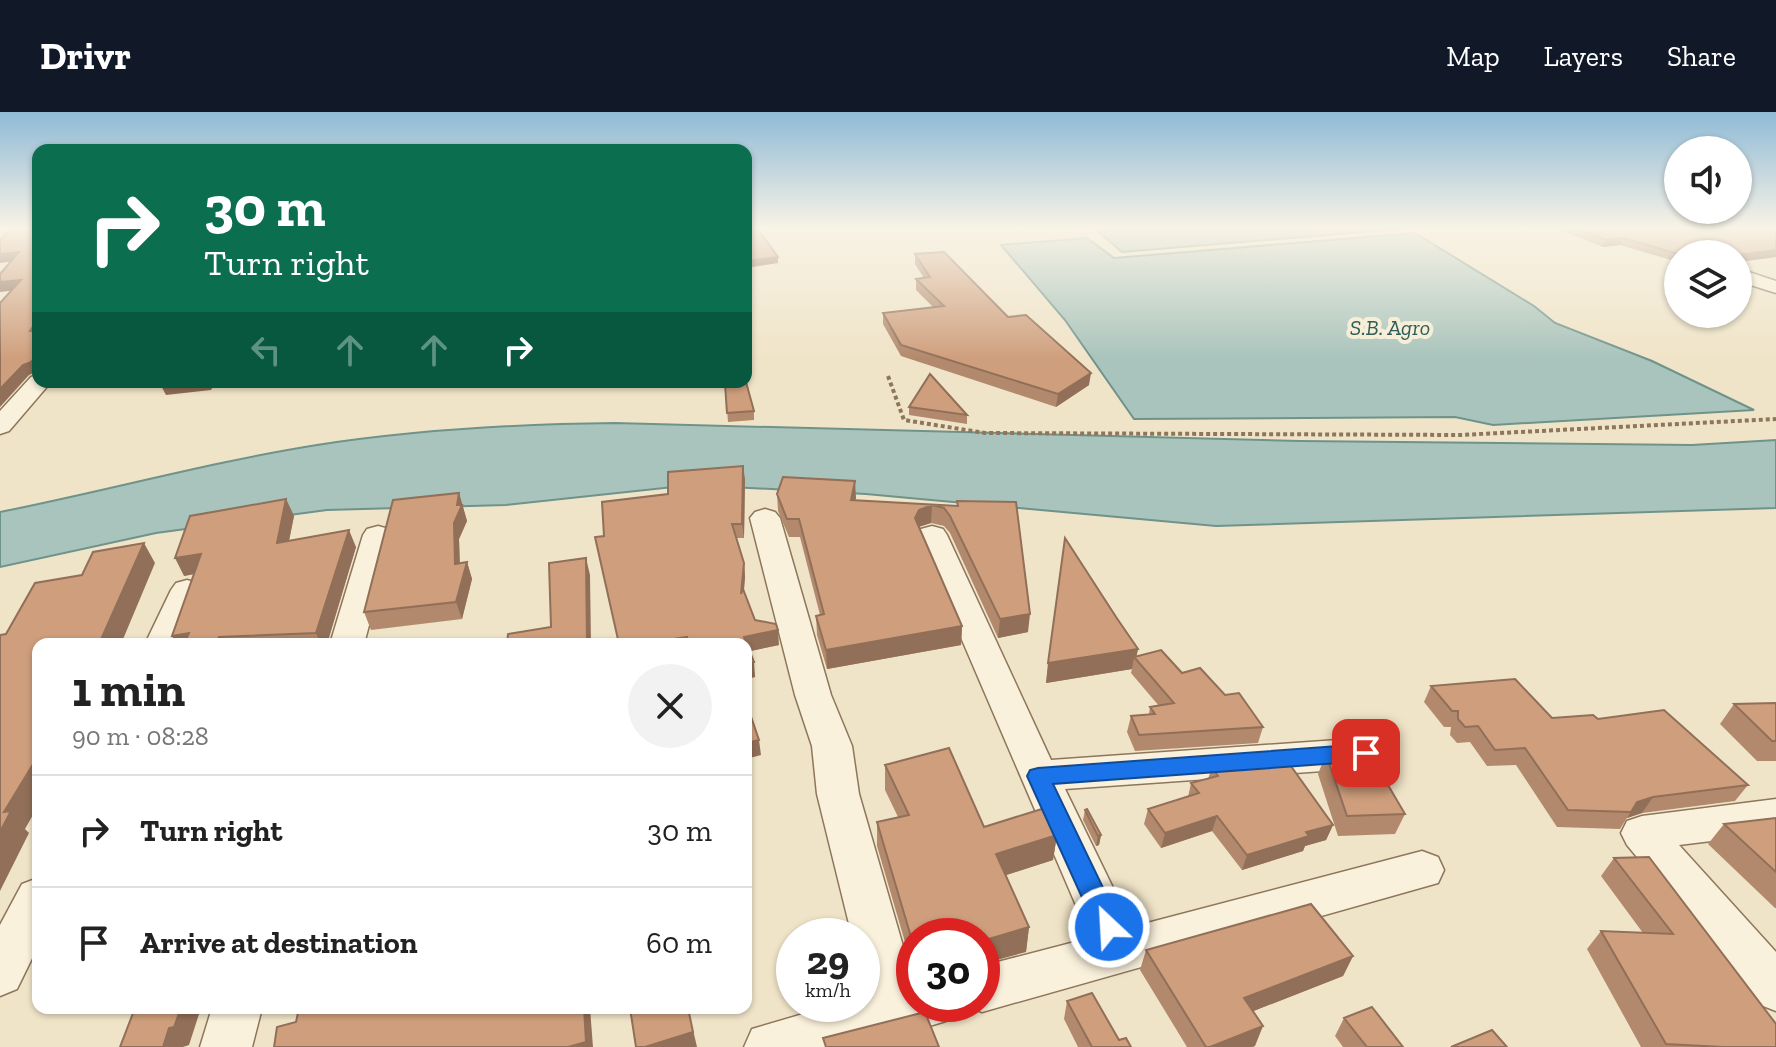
<!DOCTYPE html>
<html lang="en">
<head>
<meta charset="utf-8">
<style>
	:root { --surface:#fff; --page:#f2f2f2; --text:#222; --muted:#767676; --line:#e0e0e0; --accent:#111827 }
	body { margin:0; font-family:"Zilla Slab",serif; background:var(--page); color:var(--text); height:100vh; display:flex; flex-direction:column; font-size:30px; white-space:nowrap }
	* { box-sizing:border-box; margin:0 }
	p { font-size:26px; color:var(--muted) }
	.icon { flex:none; width:44px; height:44px; fill:none; stroke:currentColor; stroke-width:2; stroke-linecap:round; stroke-linejoin:round }
	.map { position:relative; flex:1; overflow:hidden }
	.sheet { position:absolute; left:32px; top:526px; width:720px; height:376px; display:flex; flex-direction:column; background:var(--surface); border-radius:16px; box-shadow:0 2px 6px #0004 }
	.sheet>* { flex:none }
	.hud { position:absolute; left:32px; top:32px; width:720px; height:244px; border-radius:16px; box-shadow:0 2px 6px #0004; background:#0b6e4f; color:#fff; overflow:hidden }
	.buttons { position:absolute; left:1664px; top:24px; display:grid; gap:16px }
	.buttons a { display:grid; place-items:center; width:88px; height:88px; border-radius:50%; background:var(--surface); box-shadow:0 2px 6px #0004; font-size:40px }
	.speed { position:absolute; left:776px; top:806px; display:flex; gap:16px; font-size:40px; font-weight:700; text-align:center }
	.speed>* { display:grid; place-content:center; width:104px; height:104px; border-radius:50%; background:var(--surface); box-shadow:0 2px 6px #0004; line-height:1 }
	.speed small { font-size:20px; font-weight:400 }
	.speed .limit { border:12px solid #d22; background:#fff; color:#111 }
	.pin { position:absolute; display:grid; place-items:center; width:68px; height:68px; color:#fff; margin:-34px; border-radius:16px; box-shadow:0 4px 12px #0006 }
	.me { position:absolute; width:88px; margin:-44px; rotate:335deg; stroke-linejoin:round; filter:drop-shadow(0 0 6px #0008) }
	.turn { display:flex; align-items:center; gap:28px; height:168px; padding:0 40px; font-size:36px }
	.turn .icon { width:104px; height:104px; stroke-width:2.5 }
	.turn b { display:block; font-size:56px; line-height:68px }
	.lanes { display:flex; align-items:center; height:76px; padding:0 40px; background:#0003; justify-content:center; gap:40px; direction:ltr }
	.lanes .off { opacity:.35 }
	.round { display:grid; place-items:center; flex:none; width:84px; height:84px; border-radius:42px; background:var(--page) }
	.overview { display:flex; align-items:center; justify-content:space-between; height:136px; padding:0 40px }
	h1 { font-size:48px; font-weight:700; line-height:60px }
	ul { padding:0; list-style:none }
	li { display:flex; align-items:center; gap:24px; height:112px; padding:0 40px; border-top:2px solid var(--line) }
	li div { flex:1 }
	li b { display:block; font-size:30px }
	li em { font-style:normal }
	header { display:flex; align-items:center; gap:48px; box-sizing:border-box; height:112px; padding:0 40px; background:var(--accent); color:#fff }
	header strong { font-size:38px }
	nav { display:flex; gap:44px; margin-inline-start:auto; font-size:28px }
	.map>svg:first-child { display:block }
	.water { fill:#a9c4bc; stroke:#6f938a; stroke-width:2 }
	.lines { fill:none; stroke-linecap:round; stroke-linejoin:round }
	.street-casing { stroke:#8d765c; stroke-width:3 }
	.path { stroke:#8d765c; stroke-width:4; stroke-dasharray:4 3; stroke-linecap:butt }
	.street { fill:#faf1dc; fill-rule:evenodd }
	.wall { fill:#b2896c }
	.shaded-wall { fill:#916f58 }
	.building { fill:#cf9f7d; stroke:#916f58; stroke-width:2 }
	.route { fill:#1a73e8; stroke:#114b97; stroke-width:2 }
	.labels { text-anchor:middle; dominant-baseline:central; stroke-width:8; stroke-linejoin:round; paint-order:stroke }
	.far-water-label { font-size:22px; font-style:italic; fill:#2f5d5a; stroke:#f7eed8 }
</style>
</head>
<body>
<header>
<strong>Drivr</strong>
<nav><a>Map</a><a>Layers</a><a>Share</a></nav>
</header>
<div class="map">
<svg width="1776" height="935" viewBox="0 0 1776 935">
	<rect width="100%" height="100%" fill="#f0e4c8"/>
	<!-- water -->
	<path class="water" d="M1094,116H1410L1122,140Z
		M1415,121L1534,194L1555,211L1652,249L1754,298L1493,313L1455,305L1134,307L1065,208L1001,133L1087,126L1114,146Z
		M615,311L1300,329L1692,333L1776,328V396L1216,414L866,382L692,373L506,393L327,398L156,421L0,455V400C106,379 210,350 317,333C415,318 515,312 615,311Z"/>
	<g class="lines">
		<defs>
			<path id="street" d="M1743,158L1776,169V181L1738,169V160Z
				M38,263V270H51L9,319L0,322V299L31,265Z
				M765,397L775,400L780,406L831,583L852,634L859,682L914,872V892H953L946,909L860,935H744L752,917L837,892H862V885L867,884L862,864V824H852L817,682L812,634L795,583L750,406L755,400Z
				M378,414L389,417L393,423L364,532H330L363,423L367,417Z
				M932,414L943,417L947,423L1051,648L1366,626L1380,631L1386,641L1380,651L1366,656L1065,677L1132,815L1422,739L1438,745L1444,758L1438,771L982,900L964,893L982,892V854L1090,826L917,423L921,417Z
				M187,468L198,471L203,478L179,532H145L171,478L176,471Z
				M1776,687V721L1679,733L1776,840V899L1758,892L1627,733L1621,721L1627,709L1642,704Z
				M38,766V834L17,877L0,884V813L22,772Z
				M212,896H262L252,935H200Z"/>
		</defs>
		<!-- street casing -->
		<use href="#street" class="street-casing"/>
		<!-- path -->
		<path class="path" d="M888,264L904,308L985,321L1461,323L1776,307"/>
		<!-- street -->
		<use href="#street" class="street"/>
	</g>
	<!-- wall -->
	<path class="wall" d="M1555,116H1776V145L1738,150V142H1678V150L1620,133L1603,135Z
		M915,142L1008,205L1089,273L1056,295L901,244L883,212V201L934,196L916,178V167L924,166L915,152Z
		M725,272L754,299V308L728,310Z
		M909,295L967,303V312L909,303Z
		M745,367L744,426H736L744,451L745,465L744,479L755,508L779,533L750,539L755,565L746,567V532H619L604,424L668,382Z
		M855,369V388L957,394L1028,520L998,526L950,421L944,414L931,411L919,415L962,514L961,533L827,557L817,523L816,504L820,503L800,425H789L778,399L777,382Z
		M459,381L467,409L459,427L460,451L467,450L472,467L462,507L371,518L364,500Z
		M286,387L294,404L289,429L356,435L327,532H176L172,524L194,462L184,464Z
		M1065,426L1138,537L1136,545L1182,561L1225,583L1263,615L1258,631L1135,639L1127,620L1131,604L1149,602L1150,595L1159,594L1131,561L1132,557L1046,571Z
		M1431,574L1552,606L1598,607L1748,673L1735,689L1642,701L1627,706L1620,717L1557,715L1516,653L1487,654L1470,630L1457,631L1450,623L1451,615H1444L1424,590Z
		M1776,591V649H1757L1720,612L1734,592Z
		M1326,642L1405,702L1395,722L1338,724L1318,662Z
		M885,653L984,715L1057,723L1053,748L1006,763L1029,815L1026,840L914,824V861L877,734V710L898,705L885,678Z
		M1212,655L1333,713L1326,728L1305,734L1303,739L1242,758L1212,719L1161,736L1144,712L1148,697L1188,685L1191,671L1208,667Z
		M1085,698L1101,723L1099,733L1096,734L1083,708Z
		M1776,706V796H1775L1708,732L1724,712Z
		M1614,746L1776,935H1641L1587,837L1601,819L1643,821L1601,764Z
		M1146,838L1353,844L1343,864L1253,899L1255,934L1252,935H1187L1140,858Z
		M1067,889L1119,928L1131,935H1078L1064,907Z
		M1344,906L1403,935H1343L1335,924Z"/>
	<!-- shaded-wall -->
	<path class="shaded-wall" d="M1623,126L1620,133L1603,135L1606,128Z
		M1776,138V145L1738,150V143Z
		M19,140L24,148L0,151V142Z
		M778,145V151L746,156V149Z
		M21,168L26,177L0,180V170Z
		M38,207V225L30,219Z
		M38,242V259L29,263L0,295V277L23,253Z
		M1091,261L1089,273L1056,295L1058,282Z
		M159,270H216L211,278L166,283Z
		M743,354L745,367L744,426L742,412Z
		M855,369L856,386L851,406V388Z
		M459,381L467,409L459,427L460,468L455,452L454,411Z
		M286,387L294,404L285,448L277,431Z
		M932,393L931,411L918,415L915,406L919,398Z
		M349,418L356,435L327,532H321L316,521Z
		M144,431L155,451L121,532H99Z
		M201,442L210,459L184,464L175,446Z
		M586,446L590,463L591,532H587Z
		M467,450L472,467L462,507L456,490Z
		M744,451L745,465L742,497L741,482Z
		M1030,502L1028,520L998,526L1000,507Z
		M962,514L961,533L827,557L826,538Z
		M778,518L779,533L746,540L744,525Z
		M189,521L195,532H176L172,524Z
		M219,525L223,532H216Z
		M687,525L688,532H643Z
		M1138,537L1136,547L1134,545L1132,557L1046,571L1048,551Z
		M754,550L755,565L746,567V552Z
		M759,628L761,643L746,647V631Z
		M38,644V694L25,717L29,721L0,779V720L4,700Z
		M1653,685L1642,701L1627,706L1637,690Z
		M1217,704L1212,719L1161,736L1165,721Z
		M1333,713L1326,728L1305,734L1303,739L1242,758L1247,743L1306,720Z
		M1057,723L1053,748L994,767L996,742Z
		M1101,723L1099,733L1096,734L1098,724Z
		M1029,815L1026,840L982,852V829Z
		M1353,844L1343,864L1236,906L1244,886Z
		M181,896H201L189,933L183,935H163L169,916Z
		M584,896H590L593,935H568Z
		M688,896L697,935H645Z
		M1263,914L1255,934L1252,935H1210Z"/>
	<!-- building -->
	<path class="building" d="M18,116H38V207L30,219H38V242L31,250L23,253L0,277V191L21,168L0,170V162L19,140L0,142V128L11,117Z
		M746,116H757L778,145L746,149Z
		M1574,116H1776V138L1738,143V142H1678L1623,126L1606,128Z
		M944,140L1008,205L1026,203L1091,261L1058,282L901,233L883,201L944,194L916,167L930,165L915,142Z
		M930,262L967,303L909,295Z
		M746,270L754,299L727,301L725,272Z
		M743,354L742,412H732L744,451L741,482L743,477L755,508L776,512L778,518L744,525L754,550L746,552V532H689L687,525L643,532H619L595,425L604,424L602,390L668,382V360Z
		M783,365L855,369L851,388L958,394L957,389L1016,390L1030,502L1000,507L950,404L944,396L932,393L919,398L915,406L962,514L826,538L816,504L824,502L799,407H787L777,382Z
		M459,381L457,393H462L454,411L455,452L467,450L456,490L364,500L393,388Z
		M286,387L277,431L349,418L316,521L219,525L216,532H184L189,521L172,524L201,442L175,446L190,404Z
		M1065,426L1116,505L1138,537L1048,551Z
		M144,431L99,532H38V644L4,700L11,699L0,720V523L6,522L35,471L82,463L93,440Z
		M586,446L587,532H507L508,522L551,515L549,451Z
		M1161,538L1182,561L1200,556L1225,583L1239,581L1263,615L1139,623L1131,604L1155,602L1150,595L1174,591L1134,545Z
		M1515,567L1552,606L1593,603L1598,607L1664,598L1748,673L1653,685L1637,690L1631,700L1568,698L1525,636L1495,638L1478,614L1465,615L1458,607V599H1452L1431,574Z
		M746,590L759,628L746,631Z
		M1776,591V629H1772L1734,592Z
		M949,636L984,715L1045,696L1057,723L996,742L1029,815L982,829V824H914V835L877,710L909,703L885,653Z
		M1368,639L1405,702L1347,704L1326,642Z
		M1288,650L1333,713L1306,720L1309,724L1247,743L1217,704L1165,721L1148,697L1199,681L1191,671L1218,664L1212,655Z
		M1087,697L1101,723L1098,724L1085,698Z
		M1776,706V760L1724,712Z
		M1649,745L1776,912V935H1723L1666,932L1601,819L1673,822L1614,746Z
		M1311,792L1353,844L1244,886L1263,914L1210,935H1206L1146,838Z
		M1092,881L1119,928L1126,926L1131,935H1092L1067,889Z
		M1372,895L1403,935H1367L1344,906Z
		M135,896H181L174,915L169,916L163,935H120Z
		M299,896H584L586,930L568,935H274L277,915L296,910Z
		M630,896H688L693,920L645,935H636Z
		M925,900L939,935H826L823,926Z
		M1492,918L1507,935H1451Z"/>
	<!-- sky -->
	<linearGradient id="sky" x2="0" y2="1"><stop stop-color="#8fbad6"/><stop offset="0.47" stop-color="#f8f3e6"/><stop offset="1" stop-color="#f8f3e6" stop-opacity="0"/></linearGradient>
	<rect width="1776" height="247" fill="url(#sky)"/>
	<!-- route -->
	<path class="route" d="M1366,632L1374,635L1377,641L1374,646L1366,649L1053,672L1122,815L1118,823L1109,827L1099,823L1027,664L1030,658L1038,656Z"/>
	<g class="labels">
		<!-- far-water labels -->
		<g class="far-water-label">
			<text x="1390" y="215">S.B. Agro</text>
		</g>
	</g>
</svg>
<div class="buttons">
<a><svg class="icon" aria-label="sound" viewBox="0 0 24 24"><path d="M4 9h4l5-4v14l-5-4H4zM17 9q2 3 0 6"/></svg></a>
<a><svg class="icon" aria-label="layers" viewBox="0 0 24 24"><path d="M12 4l9 5-9 5-9-5zM3 14l9 5 9-5"/></svg></a>
</div>
<div class="speed"><div>29<small>km/h</small></div><div class="limit">30</div></div>
<div class="pin" style="left:1366px;top:641px;background:#d93025"><svg class="icon" aria-label="arrive" viewBox="0 0 24 24"><path d="M6 21V4h12l-3 4 3 4H6"/></svg></div>
<svg class="me" style="left:1109px;top:815px" viewBox="-20 -20 40 40"><circle r="17" fill="#1a73e8" stroke="#fff" stroke-width="3"/><path d="M0-11L8 9 0 5-8 9z" fill="#fff"/></svg>
<div class="hud">
<div class="turn"><svg class="icon" aria-label="right" viewBox="0 0 24 24"><path d="M7 20v-9h11M14 6l5 5-5 5"/></svg><div><b>30 m</b>Turn right</div></div>
<div class="lanes"><svg class="icon off" aria-label="left" viewBox="0 0 24 24"><path d="M17 20v-9H6M10 6l-5 5 5 5"/></svg><svg class="icon off" aria-label="ahead" viewBox="0 0 24 24"><path d="M12 20V5M6 11l6-6 6 6"/></svg><svg class="icon off" aria-label="ahead" viewBox="0 0 24 24"><path d="M12 20V5M6 11l6-6 6 6"/></svg><svg class="icon" aria-label="right" viewBox="0 0 24 24"><path d="M7 20v-9h11M14 6l5 5-5 5"/></svg></div>
</div>
<section class="sheet">
<div class="overview"><div><h1>1 min</h1><p>90 m · 08:28</p></div><a class="round"><svg class="icon" aria-label="close" viewBox="0 0 24 24"><path d="M6 6l12 12M18 6L6 18"/></svg></a></div>
<ul>
<li><svg class="icon" aria-label="right" viewBox="0 0 24 24"><path d="M7 20v-9h11M14 6l5 5-5 5"/></svg><div><b>Turn right</b></div><em>30 m</em></li>
<li><svg class="icon" aria-label="arrive" viewBox="0 0 24 24"><path d="M6 21V4h12l-3 4 3 4H6"/></svg><div><b>Arrive at destination</b></div><em>60 m</em></li>
</ul>
</section>
</div>
</body>
</html>
